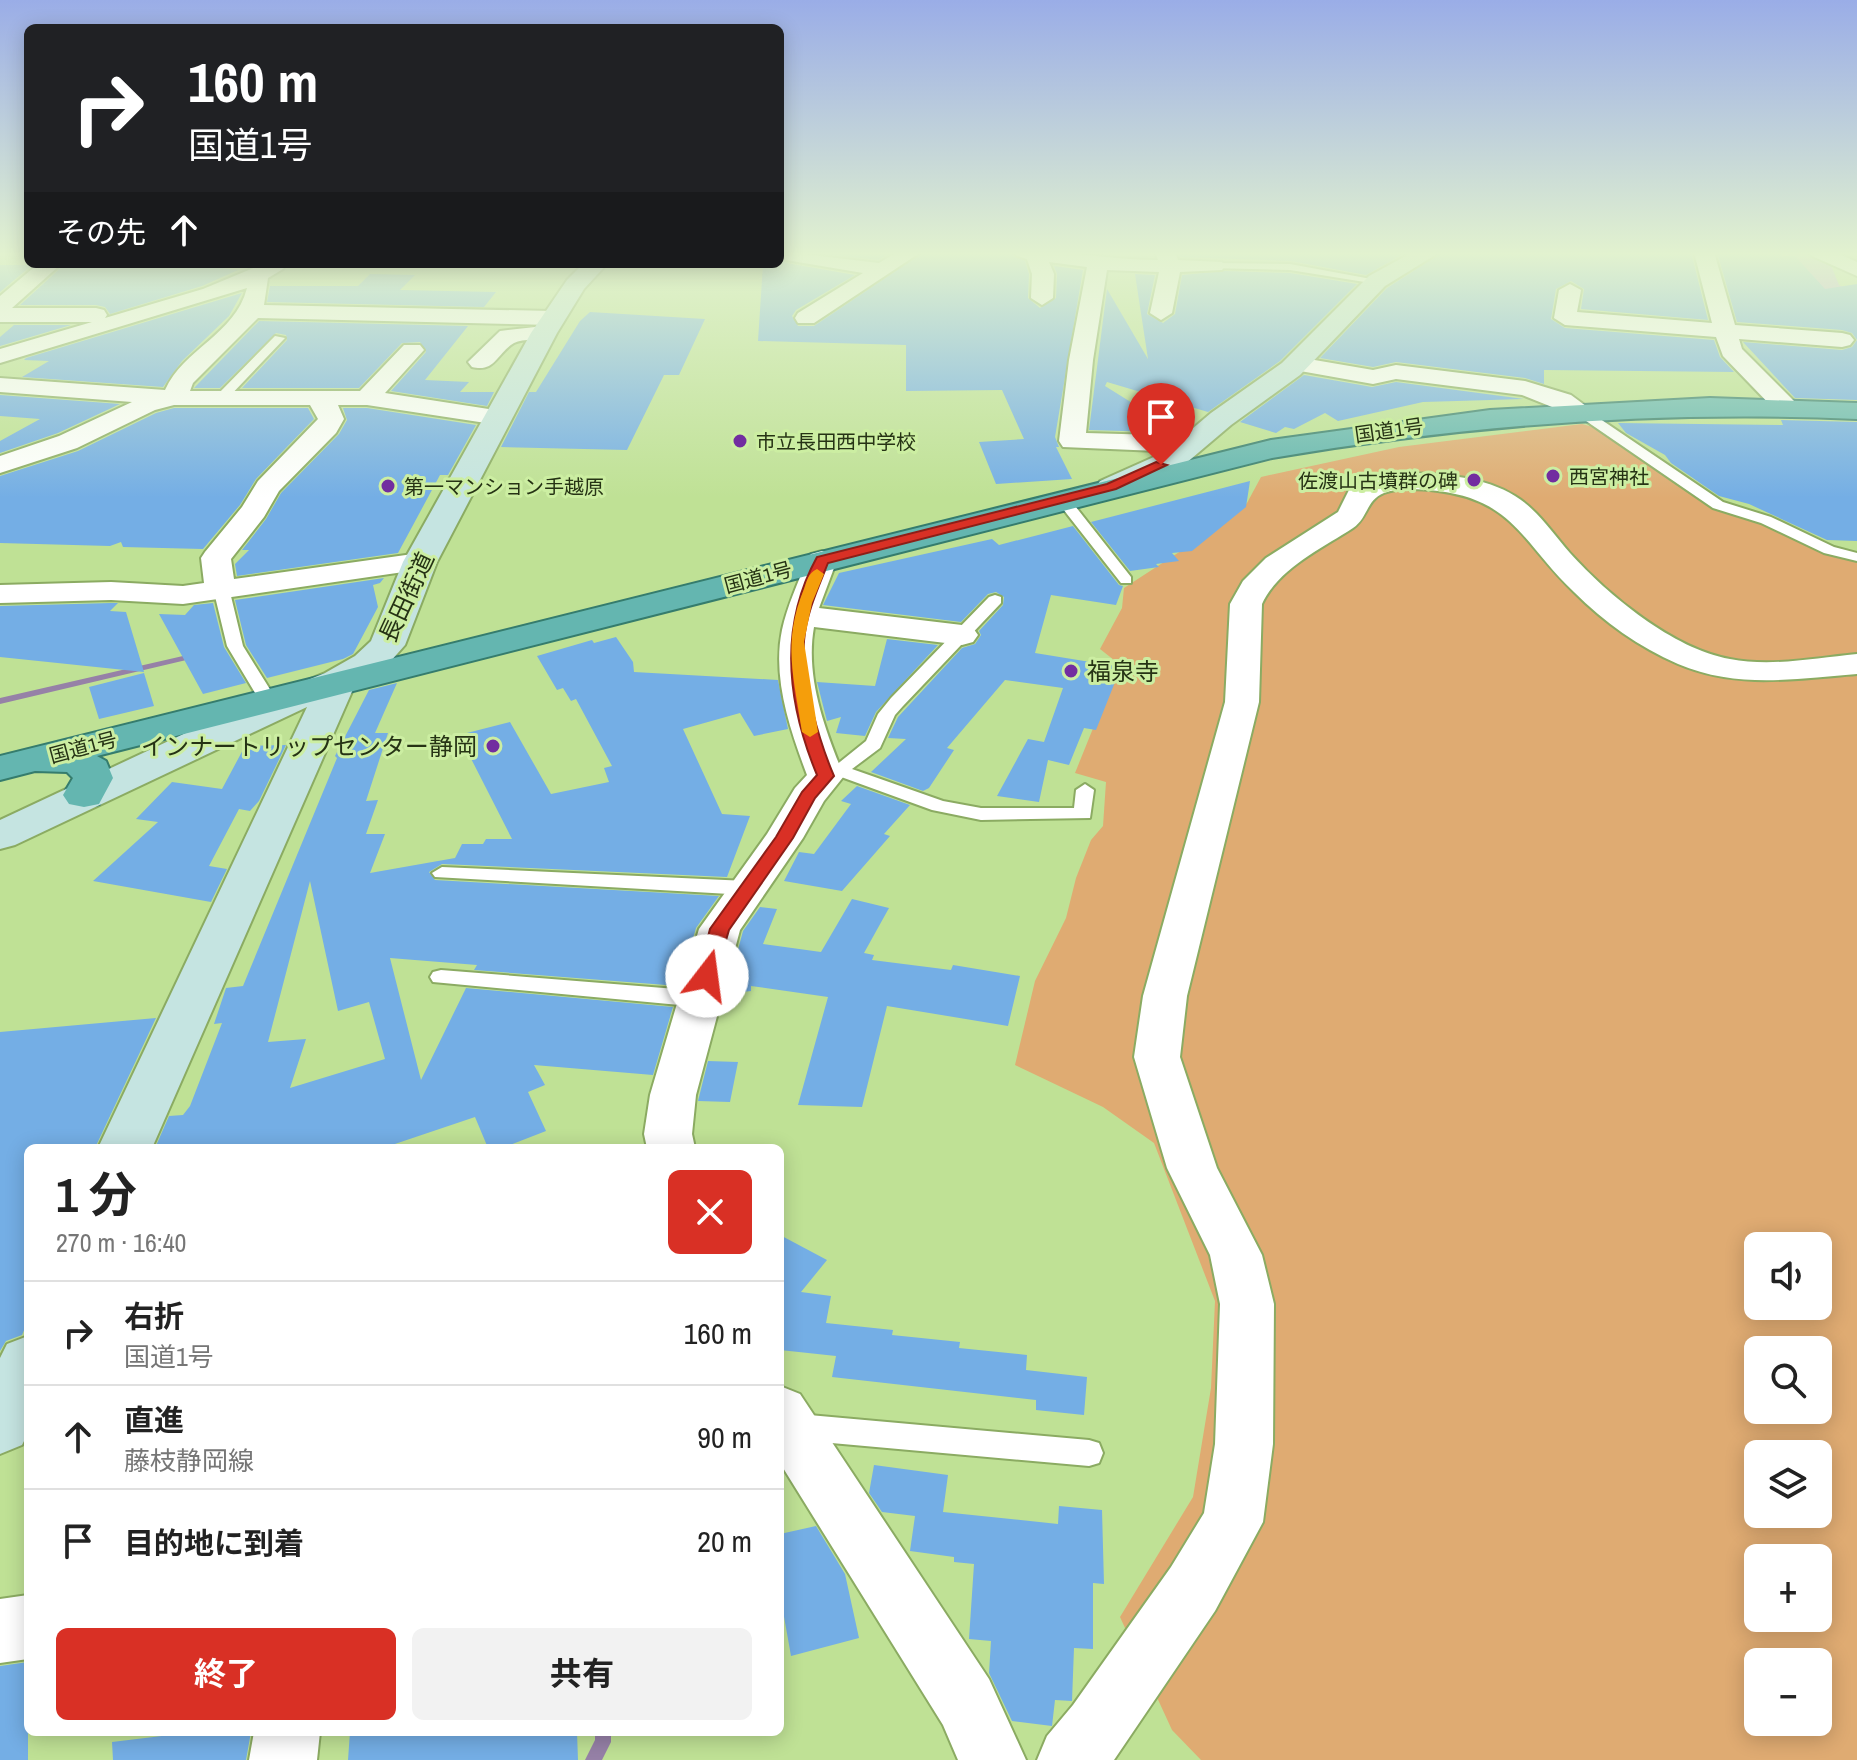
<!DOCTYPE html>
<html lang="ja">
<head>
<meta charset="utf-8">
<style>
	:root { --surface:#fff; --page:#f2f2f2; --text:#222; --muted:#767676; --line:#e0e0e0; --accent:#d93025 }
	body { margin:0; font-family:"Archivo Narrow","Noto Sans JP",sans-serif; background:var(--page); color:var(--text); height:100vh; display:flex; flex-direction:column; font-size:30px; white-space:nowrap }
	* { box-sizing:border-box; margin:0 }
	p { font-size:26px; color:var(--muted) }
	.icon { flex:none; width:44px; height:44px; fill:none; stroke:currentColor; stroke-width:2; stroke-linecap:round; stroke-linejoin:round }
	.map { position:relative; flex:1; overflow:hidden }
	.details { position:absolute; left:24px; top:1144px; width:760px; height:592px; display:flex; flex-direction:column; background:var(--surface); border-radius:12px; box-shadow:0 4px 20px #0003 }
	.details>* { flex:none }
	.top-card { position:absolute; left:24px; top:24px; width:760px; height:244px; border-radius:12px; box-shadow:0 4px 20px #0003; background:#202124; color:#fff; overflow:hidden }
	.controls { position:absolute; left:1744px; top:1232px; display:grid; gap:16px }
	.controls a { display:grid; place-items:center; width:88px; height:88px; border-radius:12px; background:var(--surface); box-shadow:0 4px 20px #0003; font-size:40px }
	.pin { position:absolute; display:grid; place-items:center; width:68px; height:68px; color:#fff; margin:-82px -34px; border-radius:50% 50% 50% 0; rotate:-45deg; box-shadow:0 0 8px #0007 }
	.pin .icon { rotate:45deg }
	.me { position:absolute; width:88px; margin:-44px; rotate:15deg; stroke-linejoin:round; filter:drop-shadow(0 0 6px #0008) }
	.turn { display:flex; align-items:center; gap:28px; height:168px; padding:0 32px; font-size:36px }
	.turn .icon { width:104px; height:104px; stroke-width:2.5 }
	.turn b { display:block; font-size:56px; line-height:68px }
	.then { display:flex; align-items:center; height:76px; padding:0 32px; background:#0003; gap:16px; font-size:30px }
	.round { display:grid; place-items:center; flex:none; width:84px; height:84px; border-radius:12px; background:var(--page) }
	.summary { display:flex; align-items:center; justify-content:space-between; height:136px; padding:0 32px }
	h1 { font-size:48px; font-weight:700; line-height:60px }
	.action { display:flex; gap:16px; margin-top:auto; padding:16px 32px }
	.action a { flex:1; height:92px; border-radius:12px; background:var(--accent); color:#fff; font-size:32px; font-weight:700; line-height:92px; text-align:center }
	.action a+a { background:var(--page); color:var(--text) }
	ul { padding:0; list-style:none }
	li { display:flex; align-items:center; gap:24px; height:104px; padding:0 32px; border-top:2px solid var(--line) }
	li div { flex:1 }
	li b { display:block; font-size:30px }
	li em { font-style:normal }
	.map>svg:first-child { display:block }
	.green { fill:#dfab72; fill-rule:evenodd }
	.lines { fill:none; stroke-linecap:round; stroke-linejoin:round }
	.stream { fill:#9681a7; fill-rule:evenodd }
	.river { fill:#c6a3e6; fill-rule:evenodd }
	.building { fill:#74aee5; fill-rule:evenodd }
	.service-casing { stroke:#8bab62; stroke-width:4 }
	.minor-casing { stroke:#8bab62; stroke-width:4 }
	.secondary-casing { stroke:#8bab62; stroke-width:4 }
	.trunk-casing { stroke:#357c6d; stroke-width:4 }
	.service { fill:#fff; fill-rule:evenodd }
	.minor { fill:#fff; fill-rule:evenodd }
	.secondary { fill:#c5e4e1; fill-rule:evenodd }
	.trunk { fill:#64b6b0; fill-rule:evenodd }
	.route { fill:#d93025; stroke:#8d1f18; stroke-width:2 }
	.slow { fill:#f59e0b }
	.poi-dot { fill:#722da0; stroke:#cceea2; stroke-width:3 }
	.labels { text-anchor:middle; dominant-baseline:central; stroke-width:6; stroke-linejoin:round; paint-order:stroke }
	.far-street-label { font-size:20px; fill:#263315; stroke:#cceea2 }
	.far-poi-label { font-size:20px; fill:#263315; stroke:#cceea2; text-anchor:start }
	.street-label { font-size:24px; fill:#263315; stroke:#cceea2 }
	.poi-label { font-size:24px; fill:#263315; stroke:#cceea2; text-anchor:start }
</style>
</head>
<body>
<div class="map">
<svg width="1857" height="1760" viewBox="0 0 1857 1760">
	<rect width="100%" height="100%" fill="#bfe195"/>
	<!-- green -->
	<path class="green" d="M1582,424L1593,427L1715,506L1758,520L1803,544L1857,559V1760H1201L1172,1730L1120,1617L1193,1497L1211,1388L1215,1301L1154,1143L1103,1107L1015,1065L1035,981L1066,918L1076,878L1091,840L1103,826L1106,782L1075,773L1119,664L1100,649L1122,608L1124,588L1230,519L1247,503L1261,477L1399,447ZM1758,1246H1818V1306H1758ZM1758,1350H1818V1410H1758ZM1758,1454H1818V1514H1758ZM1758,1558H1818V1618H1758ZM1758,1662H1818V1722H1758Z"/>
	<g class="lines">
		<!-- stream -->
		<path class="stream" d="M196,653H199V657L0,704V698Z
			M595,1732H611V1742L602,1760H585L595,1740Z"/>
		<!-- river -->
		<path class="river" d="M1784,252L1826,253L1839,285L1857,295V316L1819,303L1806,286L1800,265Z"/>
	</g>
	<!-- building -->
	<path class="building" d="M809,252H892L878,260Z
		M924,252L1012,254L1025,261L1029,274L1028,298L1040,308L1056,298L1057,274L1054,266L1083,270L1055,437L1059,447H1056L1072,479L996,484L979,442L1024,439L1002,390L906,391V345L758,341L763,264H780V256L786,263L855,275L796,310L792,316L798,326H814Z
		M1178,252H1407L1366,275L1291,261L1180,257Z
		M1443,252H1691L1708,320L1581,309L1584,289L1571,281L1556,289L1551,319L1565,328L1714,340L1720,357L1734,372L1544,370V384L1525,378L1396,362L1373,367L1320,358L1387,288Z
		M1717,252H1779L1783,256H1795L1825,289L1857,284V340L1852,333L1842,330L1737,322Z
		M189,264L238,270L202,286L110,314L105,307L96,305H20L64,265Z
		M0,265H32L0,292Z
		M1225,271L1290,273L1357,284L1280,361L1208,412L1107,382L1105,386L1182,434L1179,436L1157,432L1089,430L1107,289L1148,359L1135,274L1155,275L1147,314L1163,323L1175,314L1182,275Z
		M370,274L415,275L400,290L496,292L484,307L267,302L270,286H358Z
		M242,293L229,316L182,361L163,387L22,377L49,361L24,360L26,358Z
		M590,312L705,319L679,375H664L627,450L501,447L529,392H536L580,321Z
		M259,321L468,326L425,380L469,382L460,392H494L487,406L391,391L426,352L420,342L402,343L359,388H242L287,340L286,335L276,333L220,388H194Z
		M14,325H71L0,346V337Z
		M1857,340V400L1795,398L1743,342L1842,350L1852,347Z
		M1304,375L1372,387L1396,382L1524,399L1423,402L1338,421L1325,413L1294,429L1285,427L1276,433L1240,422Z
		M0,395L120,404L58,433L0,453V441L40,419L0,416Z
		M174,408H308L314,419L256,479L240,505L203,549L123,547L121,542L110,546L0,543V476L78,451L156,413Z
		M343,408H367L476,425L448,475H440L398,553L237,576L235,564L249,550H242L266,519L281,493L339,434L347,420Z
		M1781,420L1857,422V541L1827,540L1749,504L1719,496L1671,463L1665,455L1626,433L1618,423L1783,425Z
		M1250,481L1246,507L1192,551L1172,553L1179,561L1156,564L1159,567L1130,571L1091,522Z
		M1073,526L1119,585L1123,586L1116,605L1051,595L1035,653L1121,667L1096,730L1084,728L1069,765L1048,760L1039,802L997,796L1028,739L1044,742L1063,688L1005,680L947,748L954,750L929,788L923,791L871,772L906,739L888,738L898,717L962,648L975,644L981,635L979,631L1003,605L1004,597L996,592L988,594L961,622L823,605L839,573L992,539L999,545Z
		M384,578L380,583L373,585L378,607L353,654L343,659L267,678L246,645L235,600Z
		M111,603H118L110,611L126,612L144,672L0,657V606Z
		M213,603L224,647L246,683L203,694L159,614L185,615L194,605Z
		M616,637L633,662L634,672L778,680L788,729L754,736L740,713L683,729L722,814L750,816L727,877L442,864L429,872L435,880L719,896L696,928L679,986L474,970L477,965L390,958L421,1080L466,988L673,1007L653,1075L534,1065L545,1085L528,1092L546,1131L502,1148H488L475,1117L383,1148H155L169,1116L183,1115L190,1106L222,1023L214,1024L226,988L243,986L337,758L335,756L369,690L397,683L375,733H388L366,801L378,800L366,834H385L370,873L455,858L462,844H483L486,839H512L459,735L510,722L551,794L609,782L604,768L612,766L576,699L571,701L563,688L557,690L537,656L592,640L594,643ZM310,881L338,1011L369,1002L385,1059L290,1088L306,1039L268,1042Z
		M887,639L938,645L876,712L865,736L836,733L841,717L827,721L817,682L875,686Z
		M144,673L154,706L99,719L89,687Z
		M286,745L259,801L250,811L239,809L209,866L227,869L211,902L93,881L158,822L136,819L172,782L222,789L245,746Z
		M857,786L910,805L884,834L890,836L842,891L784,881L799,852L814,854L851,804L841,801Z
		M852,899L889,908L864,953L874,955L872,960L951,970L953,965L1020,976L1008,1026L887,1006L862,1107L798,1105L828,997L751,986V991L726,994L743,931L760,907L777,909L763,944L821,952Z
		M156,1018L95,1148H28V1321L22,1335L6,1341L0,1351V1032Z
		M708,1061L738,1062L730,1102L698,1101Z
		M780,1235L827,1260L801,1292L831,1296L826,1323L893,1330L892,1335L960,1342L959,1348L1027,1355L1026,1370L1087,1377L1084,1415L1036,1410V1400L832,1377L836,1356L780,1350Z
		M874,1465L948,1475L943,1512L1058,1524L1059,1506L1102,1510L1104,1584L1093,1583V1649L1074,1648L1072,1701L1055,1700L1052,1726L1012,1721L989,1673L991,1641L969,1639L974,1564L954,1562V1557L910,1551L915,1516L882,1512L869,1493Z
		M816,1526L845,1574L859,1638L791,1656L780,1594V1534Z
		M28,1662V1760H0V1666Z
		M195,1732H251L246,1760H113L112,1742Z
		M350,1732H577L578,1760H348Z"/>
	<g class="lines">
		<defs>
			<path id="service" d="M1215,263L1290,264L1382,281L1377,284L1290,270L1211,268L1210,266Z
				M275,336L285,338L226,400H218V394Z
				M1573,406H1581L1723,502L1771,517L1834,547L1857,553V561L1824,553L1761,523L1713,508L1573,412Z
				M1063,496L1068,497L1131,577V583H1121L1056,500Z
				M221,583L229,588L243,646L276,699L273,703H261L227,646L213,588Z
				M995,595L1001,597V603L903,706L895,715L880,748L852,769L943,801L981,808H1074L1076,790L1085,784L1094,790L1090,818L981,820L932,810L833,774L830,770L866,741L878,714L891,698L989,597Z
				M442,867L747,881L757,888L747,895L435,877L432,873Z
				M441,970L701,991L709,994L712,999L709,1004L701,1007L433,982L430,977L433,972Z
				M798,1414L1089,1440L1099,1443L1103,1453L1099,1463L1089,1466L798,1440L788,1436L784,1427L788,1418Z"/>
			<path id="minor" d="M786,252L879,263L897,252H921L814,323H798L795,318L798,313L863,273L786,260L783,256Z
				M1014,252C1062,249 1109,260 1158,260L1155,252H1175L1178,260L1222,262L1225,266L1222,270L1180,272L1172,313L1161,320L1150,313L1159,272L1107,270L1093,360L1086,433L1157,435L1195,443L1199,449L1195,455L1186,457L1157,451L1063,447L1059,441L1069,360L1087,267L1049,262L1054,274L1053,298L1042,305L1031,298L1032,274L1027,259L1017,256Z
				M1694,252H1714L1735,325L1842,333L1850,335L1854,340L1850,345L1842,347L1739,339L1742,349L1795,402L1799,407L1795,412H1777L1723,356L1716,337L1565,325L1554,318L1559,290L1570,284L1581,290L1577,312L1712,323Z
				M1809,252H1835L1857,262V276L1812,256Z
				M38,264H61L12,308H96L104,310L107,315L105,318L203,289L263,264H286L283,269L268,278L264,305L552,311L563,318L552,325L258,318L193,383L190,391H360L404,345H420L424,350L385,393L508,412L512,417L508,422L499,425L367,405H338L344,419L336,433L279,491L264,517L231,559L234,579L420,553L431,556L435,562L431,568L183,604L111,600L0,603V585L111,582L183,586L204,583L201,558L205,552L242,507L258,481L318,419L310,405H174L155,410L77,448L0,473V456L59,436L132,402L0,392V378L165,390C184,348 235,335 247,288L0,363V349L92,322H0V296Z
				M544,326L552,328L555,333L552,338C541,341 523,338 514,343C497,353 495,373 472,367L468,362L500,331Z
				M1297,357L1373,370L1396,365L1525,381L1571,395L1590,409L1586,414L1577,417L1522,395L1396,379L1373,384L1289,369L1285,364L1289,359Z
				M1410,473C1444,474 1485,477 1515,496C1538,510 1553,534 1570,553C1608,595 1673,649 1730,659C1771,667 1815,658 1857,654V674C1795,679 1737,689 1678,664C1639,647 1604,622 1574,592C1524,545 1514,500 1438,491C1421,489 1400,487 1384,493C1366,500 1368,518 1353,528C1321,549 1279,568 1262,604L1259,702L1187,996L1180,1057L1217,1168L1262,1255L1274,1304L1273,1444L1263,1522L1215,1611L1114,1760H1037L1047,1736L1073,1705L1171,1567L1204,1513L1215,1444L1220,1304L1210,1255L1167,1168L1134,1057L1143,996L1225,702L1230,604L1243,581L1266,558L1338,512L1349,490L1362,482Z
				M822,551L833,554L837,560L819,608L962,625L973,628L978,635L973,642L962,645L814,627C805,677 825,730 844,776L824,801L803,838L740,930L696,1095L692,1134L695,1148H647L644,1134L650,1095L699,929L767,834L795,788L807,775C790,730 772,678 782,630C787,606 798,583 807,560L811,554Z
				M780,1386L800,1394L989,1679L1026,1760H958L943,1725L780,1463Z
				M28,1595V1659L0,1663V1599Z
				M254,1732H320L317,1760H249Z"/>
			<path id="secondary" d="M1413,252H1440L1385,286L1300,375L1231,425L1185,464L1122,493L1111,496L1100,493L1096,487L1100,481L1165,452L1211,413L1282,363L1369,276Z
				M583,264H607L584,289L557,333L437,562L405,645L381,672L354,687L152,1148H98L307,707L15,845L0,849V820L239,708L325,673L355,656L371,641L403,562L531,333L567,280Z
				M28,1336V1433L22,1445L0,1454V1358L7,1344Z"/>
			<path id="trunk" d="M1710,398L1857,403V419C1659,410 1466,425 1272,458L97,756L106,761L113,778L99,804L84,807L69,804L63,795L73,778L67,772L35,771L0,780V756L1271,440L1490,410Z"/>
		</defs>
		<!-- service casing -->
		<use href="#service" class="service-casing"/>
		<!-- minor casing -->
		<use href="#minor" class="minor-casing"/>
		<!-- secondary casing -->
		<use href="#secondary" class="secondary-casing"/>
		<!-- trunk casing -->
		<use href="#trunk" class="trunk-casing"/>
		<!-- service -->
		<use href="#service" class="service"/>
		<!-- minor -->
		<use href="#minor" class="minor"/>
		<!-- secondary -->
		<use href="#secondary" class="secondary"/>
		<!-- trunk -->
		<use href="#trunk" class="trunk"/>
	</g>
	<!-- sky -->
	<linearGradient id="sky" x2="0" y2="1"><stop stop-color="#9aade7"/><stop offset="0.51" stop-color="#e2f2cf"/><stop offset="1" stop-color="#e2f2cf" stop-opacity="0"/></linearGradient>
	<rect width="1857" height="498" fill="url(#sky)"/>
	<!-- route -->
	<path class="route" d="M1156,462L1167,465L1116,489L828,563C818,588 806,614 804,641C801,679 819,741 834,776L815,798L793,838L729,930L714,981H700L698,976L710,929L776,837L802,792L817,775C787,703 778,628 817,557L1107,484Z"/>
	<!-- slow -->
	<path class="slow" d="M817,569L824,574L812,603L804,642L818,732L810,737L802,732C794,677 782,642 804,589C807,581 808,573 817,569Z"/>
	<!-- markers -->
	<g class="poi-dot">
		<circle cx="740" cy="441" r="8"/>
		<circle cx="1553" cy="476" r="8"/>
		<circle cx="1474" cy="480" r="8"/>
		<circle cx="388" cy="486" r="8"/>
		<circle cx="1071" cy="671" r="8"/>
		<circle cx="493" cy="746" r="8"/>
	</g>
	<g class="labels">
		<!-- far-street labels -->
		<g class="far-street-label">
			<text transform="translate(1389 430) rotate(-8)">国道1号</text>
			<text transform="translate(758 577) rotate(-15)">国道1号</text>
			<text transform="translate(83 747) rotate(-15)">国道1号</text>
		</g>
		<!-- far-poi labels -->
		<g class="far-poi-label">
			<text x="756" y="441">市立長田西中学校</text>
			<text x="1569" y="476">西宮神社</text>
			<text x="1458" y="480" text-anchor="end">佐渡山古墳群の碑</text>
			<text x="404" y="486">第一マンション手越原</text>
		</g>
		<!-- street labels -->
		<g class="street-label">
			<text transform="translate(406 597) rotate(-65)">長田街道</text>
		</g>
		<!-- poi labels -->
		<g class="poi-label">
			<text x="1087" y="671">福泉寺</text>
			<text x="477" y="746" text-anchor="end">インナートリップセンター静岡</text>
		</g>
	</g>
</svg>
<div class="controls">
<a><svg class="icon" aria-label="sound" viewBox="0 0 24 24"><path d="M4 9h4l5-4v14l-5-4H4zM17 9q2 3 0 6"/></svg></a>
<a><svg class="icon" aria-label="search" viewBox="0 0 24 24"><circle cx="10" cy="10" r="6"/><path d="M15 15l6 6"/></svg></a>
<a><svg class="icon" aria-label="layers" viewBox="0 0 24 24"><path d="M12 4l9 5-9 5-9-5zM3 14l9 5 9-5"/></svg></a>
<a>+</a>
<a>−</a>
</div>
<div class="pin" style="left:1161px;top:465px;background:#d93025"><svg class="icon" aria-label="arrive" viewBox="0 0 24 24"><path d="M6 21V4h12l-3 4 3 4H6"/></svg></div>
<svg class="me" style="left:707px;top:976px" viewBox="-20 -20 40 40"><circle r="19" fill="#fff"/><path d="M0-13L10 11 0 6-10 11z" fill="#d93025"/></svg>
<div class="top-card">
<div class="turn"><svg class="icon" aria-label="right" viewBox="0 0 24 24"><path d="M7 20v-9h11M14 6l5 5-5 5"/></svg><div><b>160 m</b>国道1号</div></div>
<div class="then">その先<svg class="icon" aria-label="ahead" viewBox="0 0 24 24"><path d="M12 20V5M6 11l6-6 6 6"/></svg></div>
</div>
<section class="details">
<div class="summary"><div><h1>1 分</h1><p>270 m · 16:40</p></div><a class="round" style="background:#d93025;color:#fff"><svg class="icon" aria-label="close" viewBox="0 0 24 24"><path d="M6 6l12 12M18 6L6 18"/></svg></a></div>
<ul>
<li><svg class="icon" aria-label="right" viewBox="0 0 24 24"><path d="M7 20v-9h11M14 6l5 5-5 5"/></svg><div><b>右折</b><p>国道1号</p></div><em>160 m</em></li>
<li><svg class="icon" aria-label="ahead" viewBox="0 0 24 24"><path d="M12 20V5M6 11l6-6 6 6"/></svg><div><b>直進</b><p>藤枝静岡線</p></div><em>90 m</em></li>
<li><svg class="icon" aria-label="arrive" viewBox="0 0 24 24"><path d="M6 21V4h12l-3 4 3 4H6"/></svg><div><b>目的地に到着</b></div><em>20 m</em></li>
</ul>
<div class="action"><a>終了</a><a>共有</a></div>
</section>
</div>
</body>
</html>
